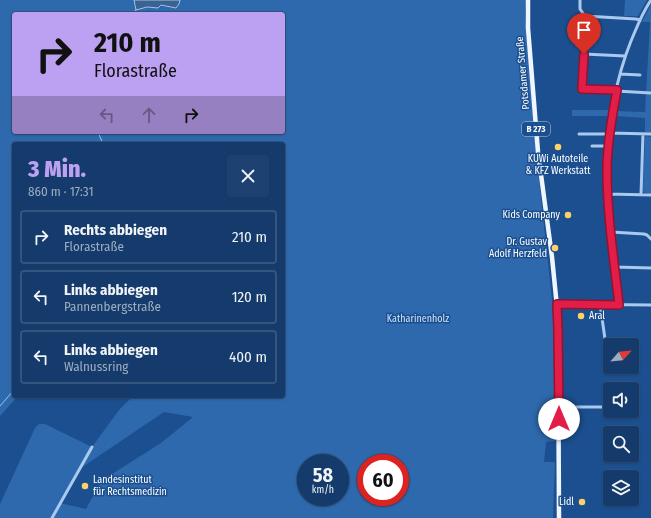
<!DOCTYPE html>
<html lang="de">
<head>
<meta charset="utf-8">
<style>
	:root { --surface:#143b6b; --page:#1d4271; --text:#f1f3f6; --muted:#9dadc1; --line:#33557e; --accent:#bca0f2 }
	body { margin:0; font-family:"Fira Sans Condensed",sans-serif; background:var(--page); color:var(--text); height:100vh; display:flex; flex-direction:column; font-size:15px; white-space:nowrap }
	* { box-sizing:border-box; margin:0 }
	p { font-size:13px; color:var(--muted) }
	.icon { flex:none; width:22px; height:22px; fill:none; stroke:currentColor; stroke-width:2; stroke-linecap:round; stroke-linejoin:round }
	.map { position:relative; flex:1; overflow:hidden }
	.sheet { position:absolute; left:12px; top:142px; width:273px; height:256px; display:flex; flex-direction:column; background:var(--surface); border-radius:4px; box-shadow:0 1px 3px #0004,0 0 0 1px var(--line) }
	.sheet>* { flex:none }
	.top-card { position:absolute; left:12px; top:12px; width:273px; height:122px; border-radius:4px; box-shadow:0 1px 3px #0004,0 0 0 1px var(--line); background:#bca0f2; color:#111; overflow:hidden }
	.needle { width:26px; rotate:63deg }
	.fabs { position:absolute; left:603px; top:338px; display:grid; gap:8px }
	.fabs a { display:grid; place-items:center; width:36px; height:36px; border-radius:4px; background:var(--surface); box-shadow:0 1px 3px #0004,0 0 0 1px var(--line); font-size:20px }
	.speed { position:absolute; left:297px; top:454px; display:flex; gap:8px; font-size:20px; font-weight:700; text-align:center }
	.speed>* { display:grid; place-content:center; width:52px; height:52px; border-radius:50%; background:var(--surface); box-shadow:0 1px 3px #0004,0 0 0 1px var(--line); line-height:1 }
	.speed small { font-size:10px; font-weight:400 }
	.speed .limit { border:6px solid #d22; background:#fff; color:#111 }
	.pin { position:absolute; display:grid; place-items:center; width:34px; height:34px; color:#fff; margin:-41px -17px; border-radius:50% 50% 50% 0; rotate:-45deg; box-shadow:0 0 4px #0007 }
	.pin .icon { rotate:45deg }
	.me { position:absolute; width:44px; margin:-22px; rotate:0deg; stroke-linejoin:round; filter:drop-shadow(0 0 3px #0008) }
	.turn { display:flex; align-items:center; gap:14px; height:84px; padding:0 16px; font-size:18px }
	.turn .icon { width:52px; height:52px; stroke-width:2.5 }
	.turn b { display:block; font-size:28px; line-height:34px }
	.lanes { display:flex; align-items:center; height:38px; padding:0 16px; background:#0003; justify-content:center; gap:20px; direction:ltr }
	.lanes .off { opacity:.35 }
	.round { display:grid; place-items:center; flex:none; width:42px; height:42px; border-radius:4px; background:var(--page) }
	.summary { display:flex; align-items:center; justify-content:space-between; height:68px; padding:0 16px }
	h1 { font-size:24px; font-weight:800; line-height:30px; color:var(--accent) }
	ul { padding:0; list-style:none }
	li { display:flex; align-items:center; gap:12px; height:54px; margin:0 8px 6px; padding:0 8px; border:2px solid var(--line); border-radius:4px }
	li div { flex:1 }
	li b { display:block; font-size:15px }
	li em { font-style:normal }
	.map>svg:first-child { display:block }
	.green { fill:#2e69ad; fill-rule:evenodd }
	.water { fill:#3c6290; stroke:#9cc4f0 }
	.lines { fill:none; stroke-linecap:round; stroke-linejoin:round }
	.stream { stroke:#9cc4f0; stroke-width:1 }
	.minor { stroke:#a9c9ee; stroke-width:3 }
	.primary { stroke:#f0f6ff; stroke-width:4.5 }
	.route-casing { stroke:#92132f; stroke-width:10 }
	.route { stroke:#e11d48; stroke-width:7 }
	.poi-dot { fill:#ffd166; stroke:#1b4f8f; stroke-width:1.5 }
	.labels { text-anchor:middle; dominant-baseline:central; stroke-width:3; stroke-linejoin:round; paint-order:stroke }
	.shield { fill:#1b4f8f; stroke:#bbcadd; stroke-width:1 }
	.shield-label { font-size:9px; font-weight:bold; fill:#fff }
	.street-label { font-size:10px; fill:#fff; stroke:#1b4f8f }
	.poi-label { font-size:10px; fill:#fff; stroke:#1b4f8f; text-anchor:end }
	.park-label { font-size:10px; fill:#cfe3fa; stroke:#1b4f8f }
</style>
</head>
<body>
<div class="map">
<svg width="651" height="518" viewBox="0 0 651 518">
	<rect width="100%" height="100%" fill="#1b4f8f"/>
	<!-- green -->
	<path class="green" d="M0,0H134L136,10L147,7L158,8C163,4 167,5 172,8L179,4L180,0H526L525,13L536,152L553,309L555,441L546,442L544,462H555L553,518H0V504L35,428L39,424H45L92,447L119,410L133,396H283V144H14V396H18L0,416ZM14,14H283V132H14ZM164,412L193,417L161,443L101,481L86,509L60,503L81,468ZM306,463H340V497H306ZM366,463H400V497H366Z
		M625,0H647L638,16H624Z
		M651,4V133L645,132V118L614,116L615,111L645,112L650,22H642Z
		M572,110H610L609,116H572Z
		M646,136L651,137V194L645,193L643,191L645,138Z"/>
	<!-- water -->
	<path class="water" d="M134,0H180L179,4L176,8L161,5L158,8L147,7L136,10Z"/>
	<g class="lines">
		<!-- stream -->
		<path class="stream" d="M131,14L136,10
			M98,132L103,144
			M0,406L14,390"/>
		<!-- minor -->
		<path class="minor" d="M580,0V9L585,16L636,19L640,20
			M585,16L582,89L651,93
			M584,54L625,56
			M620,74L640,75
			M610,133L651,134
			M579,134H610
			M592,146H609
			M608,194L651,195
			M641,195L643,134
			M611,232L644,234L647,235L651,239
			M615,267L651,268
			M557,304L651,305
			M600,304L606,346
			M619,305C614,260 606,214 607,169C608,126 615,81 631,41C637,27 642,13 651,0
			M559,407H610
			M52,518L92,447"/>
		<!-- primary -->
		<path class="primary" d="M528,0V28L538,152L552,257L558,317L559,518"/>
	</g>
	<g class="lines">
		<defs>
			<path id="route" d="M559,419L558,330L557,304L619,305C614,260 607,215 607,170C607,144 612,116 617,90L582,89L584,54"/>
		</defs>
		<!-- route casing -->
		<use href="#route" class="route-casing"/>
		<!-- route -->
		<use href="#route" class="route"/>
	</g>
	<!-- markers -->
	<g class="poi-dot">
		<circle cx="558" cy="147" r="4"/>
		<circle cx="568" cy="215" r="4"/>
		<circle cx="555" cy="248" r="4"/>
		<circle cx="581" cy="316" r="4"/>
		<circle cx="85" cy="486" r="4"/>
		<circle cx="582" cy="502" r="4"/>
	</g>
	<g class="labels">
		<!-- shield labels -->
		<rect class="shield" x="522" y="122" width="28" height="14" rx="3"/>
		<g class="shield-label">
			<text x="536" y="129">B 273</text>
		</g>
		<!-- street labels -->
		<g class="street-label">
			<text transform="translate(523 73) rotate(-95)">Potsdamer Straße</text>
		</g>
		<!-- poi labels -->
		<g class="poi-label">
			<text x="558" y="159" text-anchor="middle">KUWi Autoteile<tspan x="558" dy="12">&amp; KFZ Werkstatt</tspan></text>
			<text x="560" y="215">Kids Company</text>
			<text x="547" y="242">Dr. Gustav<tspan x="547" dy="12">Adolf Herzfeld</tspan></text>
			<text x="589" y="316" text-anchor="start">Aral</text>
			<text x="93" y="480" text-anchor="start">Landesinstitut<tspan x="93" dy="12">für Rechtsmedizin</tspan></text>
			<text x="574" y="502">Lidl</text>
		</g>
		<!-- park labels -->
		<g class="park-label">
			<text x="418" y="319">Katharinenholz</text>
		</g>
	</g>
</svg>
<div class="fabs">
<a><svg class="needle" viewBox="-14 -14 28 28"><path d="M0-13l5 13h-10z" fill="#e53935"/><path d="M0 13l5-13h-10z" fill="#9dadc1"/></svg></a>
<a><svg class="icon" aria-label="sound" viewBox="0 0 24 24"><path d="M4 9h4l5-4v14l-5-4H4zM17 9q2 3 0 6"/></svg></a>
<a><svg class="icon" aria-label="search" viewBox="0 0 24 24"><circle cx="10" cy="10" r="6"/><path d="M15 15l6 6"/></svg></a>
<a><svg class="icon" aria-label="layers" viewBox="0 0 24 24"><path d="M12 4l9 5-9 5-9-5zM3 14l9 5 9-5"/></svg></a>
</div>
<div class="speed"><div>58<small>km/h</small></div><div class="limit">60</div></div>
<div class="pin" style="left:584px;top:54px;background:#d93025"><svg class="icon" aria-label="arrive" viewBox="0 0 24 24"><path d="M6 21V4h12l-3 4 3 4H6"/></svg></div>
<svg class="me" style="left:559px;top:419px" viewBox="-20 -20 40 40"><circle r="19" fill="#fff"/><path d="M0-13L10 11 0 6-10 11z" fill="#e11d48"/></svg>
<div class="top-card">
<div class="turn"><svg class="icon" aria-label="right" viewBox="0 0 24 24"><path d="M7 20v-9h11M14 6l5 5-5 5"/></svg><div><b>210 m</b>Florastraße</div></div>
<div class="lanes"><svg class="icon off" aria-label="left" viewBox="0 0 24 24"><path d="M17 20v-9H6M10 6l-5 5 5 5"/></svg><svg class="icon off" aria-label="ahead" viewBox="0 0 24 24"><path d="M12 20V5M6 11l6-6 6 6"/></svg><svg class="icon" aria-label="right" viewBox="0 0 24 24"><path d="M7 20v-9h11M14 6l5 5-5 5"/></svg></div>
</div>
<section class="sheet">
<div class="summary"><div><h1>3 Min.</h1><p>860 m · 17:31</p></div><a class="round"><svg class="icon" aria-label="close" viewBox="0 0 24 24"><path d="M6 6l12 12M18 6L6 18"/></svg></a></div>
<ul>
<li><svg class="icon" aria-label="right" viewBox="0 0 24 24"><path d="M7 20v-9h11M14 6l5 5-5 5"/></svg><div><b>Rechts abbiegen</b><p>Florastraße</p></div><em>210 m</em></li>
<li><svg class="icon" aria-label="left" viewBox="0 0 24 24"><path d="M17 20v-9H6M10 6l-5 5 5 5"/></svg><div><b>Links abbiegen</b><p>Pannenbergstraße</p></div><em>120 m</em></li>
<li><svg class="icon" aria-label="left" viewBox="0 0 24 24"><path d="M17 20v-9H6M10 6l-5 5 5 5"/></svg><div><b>Links abbiegen</b><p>Walnussring</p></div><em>400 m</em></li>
</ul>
</section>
</div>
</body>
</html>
